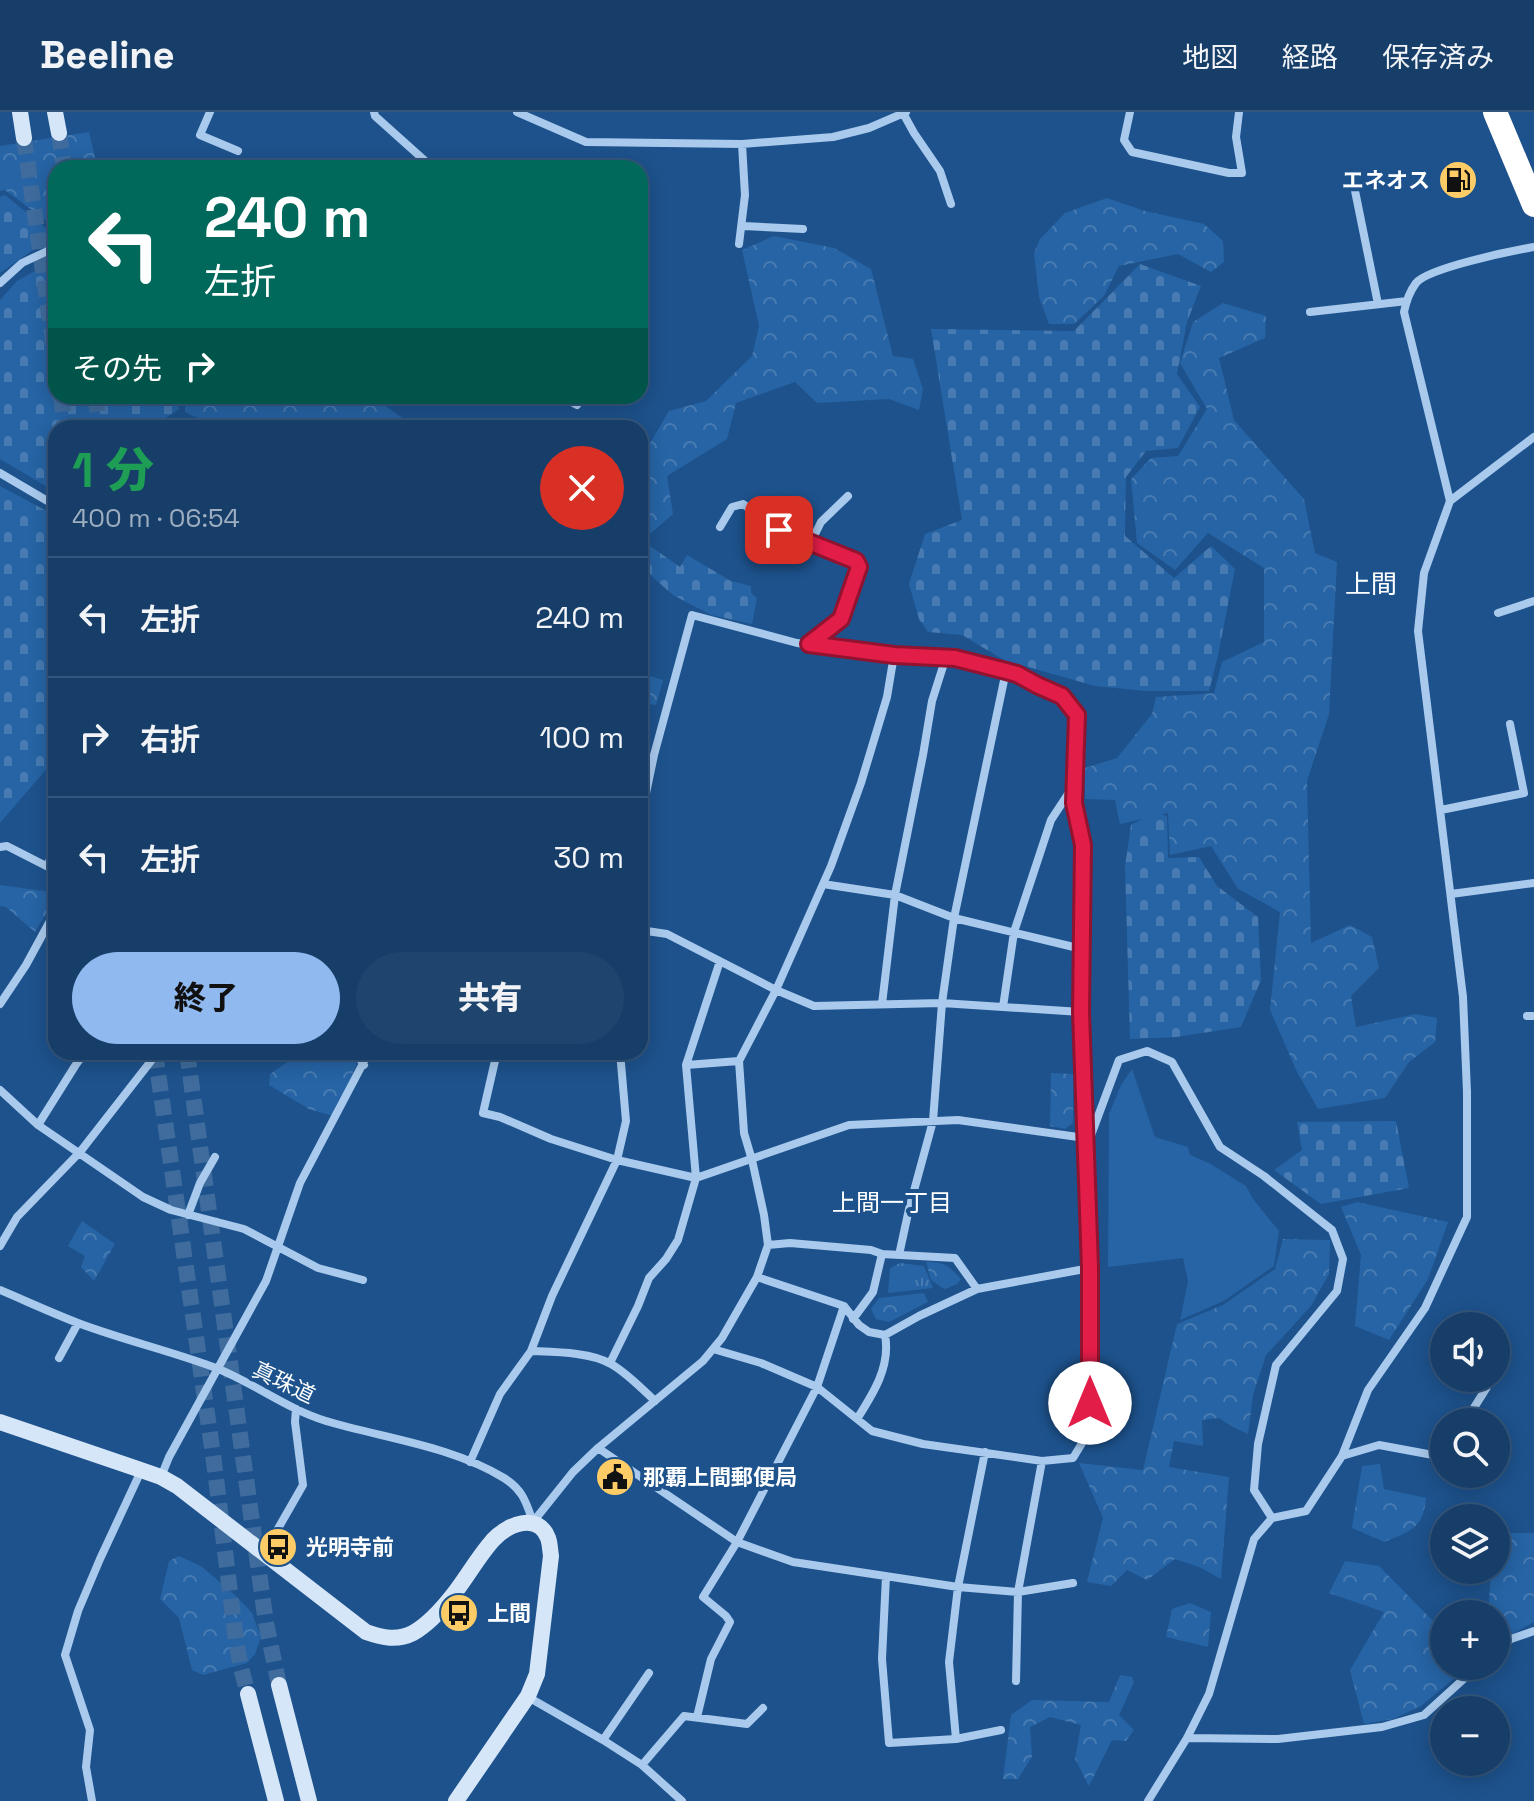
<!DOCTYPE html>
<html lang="ja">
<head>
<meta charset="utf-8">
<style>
	:root { --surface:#163e69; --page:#1f456f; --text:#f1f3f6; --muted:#9eaec0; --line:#35577d; --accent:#90b9f0 }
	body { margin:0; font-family:"Space Grotesk","Noto Sans JP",sans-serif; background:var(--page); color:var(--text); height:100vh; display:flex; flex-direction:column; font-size:30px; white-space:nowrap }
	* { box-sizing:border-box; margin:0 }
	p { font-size:26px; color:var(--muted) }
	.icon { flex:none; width:44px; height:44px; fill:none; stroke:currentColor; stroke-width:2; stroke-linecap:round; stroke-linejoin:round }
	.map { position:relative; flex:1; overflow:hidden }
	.details { position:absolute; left:48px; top:308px; width:600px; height:640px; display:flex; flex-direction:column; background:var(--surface); border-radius:24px; box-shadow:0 4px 20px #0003,0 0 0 2px var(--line) }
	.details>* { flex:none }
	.guide { position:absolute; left:48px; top:48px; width:600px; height:244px; border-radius:24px; box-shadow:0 4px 20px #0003,0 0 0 2px var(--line); background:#00695c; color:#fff; overflow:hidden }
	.controls { position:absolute; left:1430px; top:1200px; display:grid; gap:16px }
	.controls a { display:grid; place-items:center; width:80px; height:80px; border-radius:50%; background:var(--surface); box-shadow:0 4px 20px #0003,0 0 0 2px var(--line); font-size:40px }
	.pin { position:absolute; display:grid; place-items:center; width:68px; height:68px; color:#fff; margin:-34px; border-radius:16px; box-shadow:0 4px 12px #0006 }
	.me { position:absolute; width:88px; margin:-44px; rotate:0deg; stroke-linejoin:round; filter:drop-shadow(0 0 6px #0008) }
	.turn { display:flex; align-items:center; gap:28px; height:168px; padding:0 24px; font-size:36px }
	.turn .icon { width:104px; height:104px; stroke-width:2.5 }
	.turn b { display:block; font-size:56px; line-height:68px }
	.then { display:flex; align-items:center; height:76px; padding:0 24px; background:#0003; gap:16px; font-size:30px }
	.round { display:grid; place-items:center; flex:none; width:84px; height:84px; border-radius:42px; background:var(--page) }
	.headline { display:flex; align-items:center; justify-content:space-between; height:136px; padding:0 24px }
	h1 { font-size:48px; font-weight:800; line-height:60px; color:#1e9e55 }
	.primary-button { display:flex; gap:16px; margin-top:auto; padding:16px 24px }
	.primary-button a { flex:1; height:92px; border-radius:48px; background:var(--accent); color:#111; font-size:32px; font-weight:800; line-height:92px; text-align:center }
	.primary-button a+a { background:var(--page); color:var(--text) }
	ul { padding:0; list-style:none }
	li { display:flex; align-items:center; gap:24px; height:120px; padding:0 24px; border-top:2px solid var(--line) }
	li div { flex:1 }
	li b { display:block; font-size:30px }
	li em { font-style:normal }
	header { display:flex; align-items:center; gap:48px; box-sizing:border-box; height:112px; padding:0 40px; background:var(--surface); border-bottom:2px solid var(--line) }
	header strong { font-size:38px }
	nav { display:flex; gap:44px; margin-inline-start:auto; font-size:28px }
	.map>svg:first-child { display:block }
	.grass { fill:url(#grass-tufts) }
	.forest { fill:url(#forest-crowns) }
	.cemetery { fill:url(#cemetery-stones) }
	.park { fill:#2664a5 }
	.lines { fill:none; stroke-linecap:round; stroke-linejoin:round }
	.secondary-tunnel { stroke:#3f6c9d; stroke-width:16; stroke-dasharray:16 8; stroke-linecap:butt }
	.street { stroke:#a9caed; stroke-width:8 }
	.secondary { stroke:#d6e6f9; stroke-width:16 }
	.highway { stroke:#fff; stroke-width:24 }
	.route-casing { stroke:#92132f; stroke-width:20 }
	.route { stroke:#e11d48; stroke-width:14 }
	.labels { text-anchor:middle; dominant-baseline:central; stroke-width:8; stroke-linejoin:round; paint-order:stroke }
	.poi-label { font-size:22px; font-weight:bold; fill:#fff; stroke:#1d528c; text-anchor:start }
	.street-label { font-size:22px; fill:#fff; stroke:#1d528c }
	.neighbourhood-label { font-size:24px; fill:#fff; stroke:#1d528c }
	.quarter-label { font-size:26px; fill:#fff; stroke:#1d528c }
</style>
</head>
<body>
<header>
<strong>Beeline</strong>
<nav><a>地図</a><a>経路</a><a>保存済み</a></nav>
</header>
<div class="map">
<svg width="1534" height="1689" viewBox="0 0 1534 1689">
	<defs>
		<pattern id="grass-tufts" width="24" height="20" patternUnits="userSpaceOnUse" patternTransform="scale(2)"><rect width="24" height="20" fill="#2664a5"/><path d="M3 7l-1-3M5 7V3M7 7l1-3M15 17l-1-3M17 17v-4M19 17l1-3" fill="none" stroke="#477bb2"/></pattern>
		<pattern id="forest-crowns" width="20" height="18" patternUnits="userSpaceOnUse" patternTransform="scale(2)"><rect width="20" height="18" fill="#2664a5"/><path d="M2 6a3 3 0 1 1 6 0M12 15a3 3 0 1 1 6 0" fill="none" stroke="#477bb2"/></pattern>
		<pattern id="cemetery-stones" width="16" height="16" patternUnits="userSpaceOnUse" patternTransform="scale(2)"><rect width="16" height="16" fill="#2664a5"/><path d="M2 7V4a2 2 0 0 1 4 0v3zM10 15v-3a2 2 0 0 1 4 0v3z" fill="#477bb2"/></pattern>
	</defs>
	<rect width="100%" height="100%" fill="#1d528c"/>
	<!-- grass -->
	<path class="grass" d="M900,1151L924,1154L933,1176L888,1181L890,1156Z"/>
	<!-- forest -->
	<path class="forest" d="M89,20L96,50L120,48L123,56H56V116L5,78L0,79V34Z
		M1107,86L1145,99L1204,112L1223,129L1224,150L1211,160L1178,142L1119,154L1104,184L1074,212H1049L1039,185L1034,141L1040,127L1065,101Z
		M774,124L834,136L871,157L893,244L913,247L923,277L919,298L889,287L817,291L795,270L736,291L727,327L667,364L673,402L651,421L640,420V348L669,299L706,289L752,244L759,214L742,138Z
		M1223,191L1266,204L1265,226L1219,246L1234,308L1304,387L1315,441L1337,450L1329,602L1307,669L1311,831L1350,813L1372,825L1379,856L1351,884L1356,915L1416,902L1437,906L1435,930L1409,950L1385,986L1318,997L1297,960L1270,898L1280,800L1238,777L1211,734L1170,743L1168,701L1120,712L1115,688L1085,687V656L1117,646L1152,602L1156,585L1214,581L1222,550L1264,530V456L1208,421L1175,458L1137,431L1131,367L1151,346L1178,344L1207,297L1180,251L1193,210Z
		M185,284H371L417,316H218L185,300Z
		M640,561L663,568L656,593L640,591Z
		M0,773L51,780V793L35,820L6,795L0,794Z
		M302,940H347L357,952L333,1004L309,997L269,973L270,962Z
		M1051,961L1073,962V1011L1065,1017L1050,1014Z
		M1357,1090L1448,1110L1428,1167L1389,1228L1355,1214L1361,1143L1341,1095Z
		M82,1109L115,1132L94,1169L81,1155L85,1144L68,1134Z
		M1283,1127L1330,1128L1329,1162L1311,1194L1266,1243L1253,1283L1248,1322L1231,1314L1219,1306L1202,1308L1203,1334L1174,1329L1169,1355L1229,1365L1221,1467L1199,1455L1175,1447L1147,1468L1127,1458L1111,1474L1087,1470L1103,1406L1079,1351L1143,1358L1177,1212L1223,1193L1275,1157Z
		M926,1150C944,1149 949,1154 961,1167L957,1172L944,1177L931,1168Z
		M924,1181L928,1190L889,1210L876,1207L871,1197L879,1186Z
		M1380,1352L1384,1377L1426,1386C1424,1416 1409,1420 1384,1430L1352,1416L1362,1354Z
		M1496,1421H1534V1510L1496,1531V1502H1488L1491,1460L1488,1458H1496Z
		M179,1444L201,1454L236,1484L252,1501L261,1525L255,1542L247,1551L203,1563L192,1558L179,1506L160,1487L169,1449Z
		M1345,1449L1379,1454L1437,1513L1444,1514V1554H1469L1421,1594L1393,1607L1364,1612L1350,1558L1384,1500L1329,1481Z
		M1190,1491L1211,1500L1208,1535L1166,1525L1172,1497Z
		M1120,1563L1132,1565L1134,1570L1119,1603L1134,1618L1126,1629L1112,1628L1089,1674L1075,1647L1081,1613L1050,1605L1030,1615L1032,1645L1018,1667H1003L1011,1603L1032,1588L1109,1590Z"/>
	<!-- cemetery -->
	<path class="cemetery" d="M5,83L54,123L0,161V85Z
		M56,147V284H177L179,297L163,308L181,316H56V380L0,347V188L17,169Z
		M1140,152L1201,174L1187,210L1177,262L1200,295L1178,336L1146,339L1126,365L1125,424L1174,466L1211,434L1235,457L1217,548L1209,579H1146L1095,574L1004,548L962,523L928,520L919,507L909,472L925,422L962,408L931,217L1074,219Z
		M0,374L56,404V646L0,711Z
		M640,427L680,455L687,443L731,469L751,474V481L757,486L752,512L711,503L673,483L640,454Z
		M1155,700L1167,704L1168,746L1199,745L1217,774L1258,805L1261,868L1241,915L1176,925L1130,927L1125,754L1131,713Z
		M1396,1009L1409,1076L1321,1092L1274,1058L1302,1038L1297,1010Z"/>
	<!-- park -->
	<path class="park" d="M1132,957L1155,1025L1188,1035L1190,1043L1211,1052L1246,1074L1253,1087L1279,1119L1274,1154L1224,1189L1180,1208L1188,1169L1183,1146L1108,1155L1109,1002L1121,973Z"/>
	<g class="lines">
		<!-- secondary-tunnel -->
		<path class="secondary-tunnel" d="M59,21L64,56
			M24,26L56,251
			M61,284L65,316
			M95,284L100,316
			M155,940L214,1350L236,1528L241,1556L248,1582
			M187,940L266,1511L279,1573"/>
		<!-- street -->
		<path class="street" d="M210,0L200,23L238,39
			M374,0L375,4L433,56
			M517,0L586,30L742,32L833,25L869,16L906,0
			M1130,0L1124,28L1132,40L1229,61H1242L1236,25L1239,0
			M903,1L914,21L940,59L951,92
			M1352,64L1378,192
			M743,114L803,117
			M739,132L745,83L742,32
			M0,171L22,151L56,135
			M1310,200L1407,189
			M561,284L577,293L583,284
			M0,361L56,394
			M1450,389L1534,325
			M720,415L732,395L743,392L779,418L856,449L859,455L841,507L809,532
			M811,430L821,410L848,384
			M1498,501L1534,489
			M1441,698L1524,681L1510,612
			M640,710L654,643L692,503L797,531L894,543L955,546L1006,559L1017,562L1037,573L1062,584L1077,603L1074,691L1083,733L1081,900L1090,1156V1318L1073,1346L1042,1349L923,1332L872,1319L817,1275L761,1251L713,1237
			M0,735L7,734L56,759
			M47,754L56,735
			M823,772L895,783L954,806L1082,837
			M1451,782L1534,771
			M640,818L667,822L776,878L814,894L942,891L1081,900
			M0,892L26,853L56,798
			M882,892L895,783L923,643L932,589L946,545
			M1003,895L1014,820L1051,708L1074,673
			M1527,904H1534
			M355,940L364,953
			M497,940L483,1001L500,1005L551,1027L617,1048L696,1066L849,1013L958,1008L1085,1026
			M686,953L739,949
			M0,978L38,1013L143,1085L171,1098L244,1117L318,1156L363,1168
			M38,1013L75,954L85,940
			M1087,1034L1119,948L1147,939L1172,950L1220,1035L1264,1064L1332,1118L1343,1147L1337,1179L1276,1253L1258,1332L1254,1378L1272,1406
			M188,1103L200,1071L215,1045
			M768,1133L790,1131L871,1138L882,1142L955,1146L977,1177
			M0,1134L17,1105L80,1040L158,940
			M899,1143L909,1097L933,1009L942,891L954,806L1006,559
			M757,1165L844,1194L859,1213L869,1220L885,1223L919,1204L977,1177L1090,1156
			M0,1178C26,1189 52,1201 78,1211C123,1228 171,1239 216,1256C254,1271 287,1297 326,1309C383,1326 452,1334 504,1366C523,1378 526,1390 533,1410
			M853,1207L873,1180L882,1142
			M531,1239C554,1240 591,1240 611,1252C627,1261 641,1276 655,1289
			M59,1246L78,1211
			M610,1251L638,1194L649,1166L666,1147L678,1128L696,1066L686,953L720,849
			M857,1307C873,1282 891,1254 885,1223
			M1465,1310L1487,1275
			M598,1336L737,1430L793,1450L958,1475L1018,1480L1073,1471
			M1342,1344L1379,1333L1433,1343L1444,1338
			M470,1350L500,1282L531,1239L552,1184L617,1048L626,1009L620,940
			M161,1365L169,1345L266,1169L300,1071L369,940
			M533,1410L573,1360L598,1336L703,1249L722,1226L757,1165L768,1133L764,1103L752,1048L744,1021L739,949L776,878L831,754L861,671L887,585L894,543
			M264,1441L303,1373L295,1310L296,1297
			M886,1464L882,1547L889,1631L956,1627L1001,1618
			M1496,1539L1511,1527L1534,1519
			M1016,1569L1018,1480L1042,1349
			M528,1585L603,1628L642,1653L682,1689
			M697,1605L711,1547L730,1510L726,1504L703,1485L737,1430L817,1275L844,1194
			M1187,1626L1278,1627L1382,1615L1424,1603L1478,1554
			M956,1627L949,1550L958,1475L985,1340
			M603,1628L649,1561
			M642,1653L684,1604L747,1612L763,1596
			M92,1689L86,1655L90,1618L65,1543L78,1499L100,1447L141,1359
			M1148,1689L1187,1626L1209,1582L1254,1427L1272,1406L1306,1399L1342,1344L1368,1278L1425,1196L1467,1105V980L1463,885L1418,519L1424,461L1450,389L1404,200C1406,190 1410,179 1416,171C1428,156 1511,139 1534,135"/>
		<!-- secondary -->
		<path class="secondary" d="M20,0L24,26
			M55,0L59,21
			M0,1310L135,1356L161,1365L177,1374L366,1520C383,1526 397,1529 413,1521C429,1512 442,1497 453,1483C467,1465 478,1445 493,1428C507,1413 538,1399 548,1426C550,1431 550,1438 551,1444L537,1562L528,1584L456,1689
			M279,1573L309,1689
			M248,1582L276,1689"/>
		<!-- highway -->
		<path class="highway" d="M1495,0L1534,93"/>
	</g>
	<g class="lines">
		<defs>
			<path id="route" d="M779,418L856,449L859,455L841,507L809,532L894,543L955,546L1006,559L1017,562L1037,573L1062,584L1077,603L1074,691L1083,733L1081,900L1090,1156V1291"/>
		</defs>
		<!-- route casing -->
		<use href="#route" class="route-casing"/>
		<!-- route -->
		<use href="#route" class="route"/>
	</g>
	<!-- icons -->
	<defs>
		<symbol id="fuel-disc" viewBox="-11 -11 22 22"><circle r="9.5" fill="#fdcc67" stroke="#1d528c"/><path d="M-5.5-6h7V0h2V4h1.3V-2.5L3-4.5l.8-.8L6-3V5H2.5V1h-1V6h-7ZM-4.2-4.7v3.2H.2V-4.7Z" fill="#111"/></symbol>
		<symbol id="civic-disc" viewBox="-11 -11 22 22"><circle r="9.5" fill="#fdcc67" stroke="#1d528c"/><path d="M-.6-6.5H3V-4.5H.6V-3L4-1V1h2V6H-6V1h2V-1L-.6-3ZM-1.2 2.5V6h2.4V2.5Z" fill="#111"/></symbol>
		<symbol id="bus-disc" viewBox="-11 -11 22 22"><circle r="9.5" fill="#fdcc67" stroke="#1d528c"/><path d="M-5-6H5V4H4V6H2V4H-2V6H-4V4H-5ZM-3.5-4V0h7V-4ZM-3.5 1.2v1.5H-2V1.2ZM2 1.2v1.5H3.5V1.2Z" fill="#111"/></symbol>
	</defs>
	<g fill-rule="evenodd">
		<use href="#fuel-disc" x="1436" y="46" width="44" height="44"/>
		<use href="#civic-disc" x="593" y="1343" width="44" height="44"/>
		<use href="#bus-disc" x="256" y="1413" width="44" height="44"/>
		<use href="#bus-disc" x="437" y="1479" width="44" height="44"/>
	</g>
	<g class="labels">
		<!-- poi labels -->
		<g class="poi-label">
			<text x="1430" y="68" text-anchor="end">エネオス</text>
			<text x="643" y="1365">那覇上間郵便局</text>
			<text x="306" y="1435">光明寺前</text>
			<text x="487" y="1501">上間</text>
		</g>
		<!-- street labels -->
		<g class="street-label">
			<text transform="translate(284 1270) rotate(26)">真珠道</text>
		</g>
		<!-- neighbourhood labels -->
		<g class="neighbourhood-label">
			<text x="892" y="1090">上間一丁目</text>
		</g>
		<!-- quarter labels -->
		<g class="quarter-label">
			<text x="1371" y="472">上間</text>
		</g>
	</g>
</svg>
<div class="controls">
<a><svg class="icon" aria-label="sound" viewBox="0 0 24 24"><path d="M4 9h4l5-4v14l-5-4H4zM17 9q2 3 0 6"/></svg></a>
<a><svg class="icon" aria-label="search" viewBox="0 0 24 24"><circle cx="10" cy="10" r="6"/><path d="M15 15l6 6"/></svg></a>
<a><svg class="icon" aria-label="layers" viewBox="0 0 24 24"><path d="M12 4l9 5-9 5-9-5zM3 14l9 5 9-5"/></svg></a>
<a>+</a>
<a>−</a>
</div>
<div class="pin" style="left:779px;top:418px;background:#d93025"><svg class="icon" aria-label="arrive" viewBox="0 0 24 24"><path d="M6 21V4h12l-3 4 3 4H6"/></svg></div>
<svg class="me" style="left:1090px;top:1291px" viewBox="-20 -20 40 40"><circle r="19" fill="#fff"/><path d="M0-13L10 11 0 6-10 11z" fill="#e11d48"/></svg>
<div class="guide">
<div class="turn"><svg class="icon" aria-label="left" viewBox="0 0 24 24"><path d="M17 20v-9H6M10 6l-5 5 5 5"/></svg><div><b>240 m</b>左折</div></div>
<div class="then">その先<svg class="icon" aria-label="right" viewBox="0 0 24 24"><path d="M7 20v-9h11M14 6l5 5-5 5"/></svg></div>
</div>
<section class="details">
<div class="headline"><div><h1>1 分</h1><p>400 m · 06:54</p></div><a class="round" style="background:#d93025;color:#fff"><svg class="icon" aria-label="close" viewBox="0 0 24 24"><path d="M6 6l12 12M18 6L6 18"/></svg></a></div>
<ul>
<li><svg class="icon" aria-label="left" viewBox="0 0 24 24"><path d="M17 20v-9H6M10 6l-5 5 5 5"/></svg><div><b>左折</b></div><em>240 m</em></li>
<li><svg class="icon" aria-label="right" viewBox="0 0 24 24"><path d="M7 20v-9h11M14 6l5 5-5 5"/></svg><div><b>右折</b></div><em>100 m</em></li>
<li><svg class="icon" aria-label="left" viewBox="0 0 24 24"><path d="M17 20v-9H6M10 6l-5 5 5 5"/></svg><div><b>左折</b></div><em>30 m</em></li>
</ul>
<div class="primary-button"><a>終了</a><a>共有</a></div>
</section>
</div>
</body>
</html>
